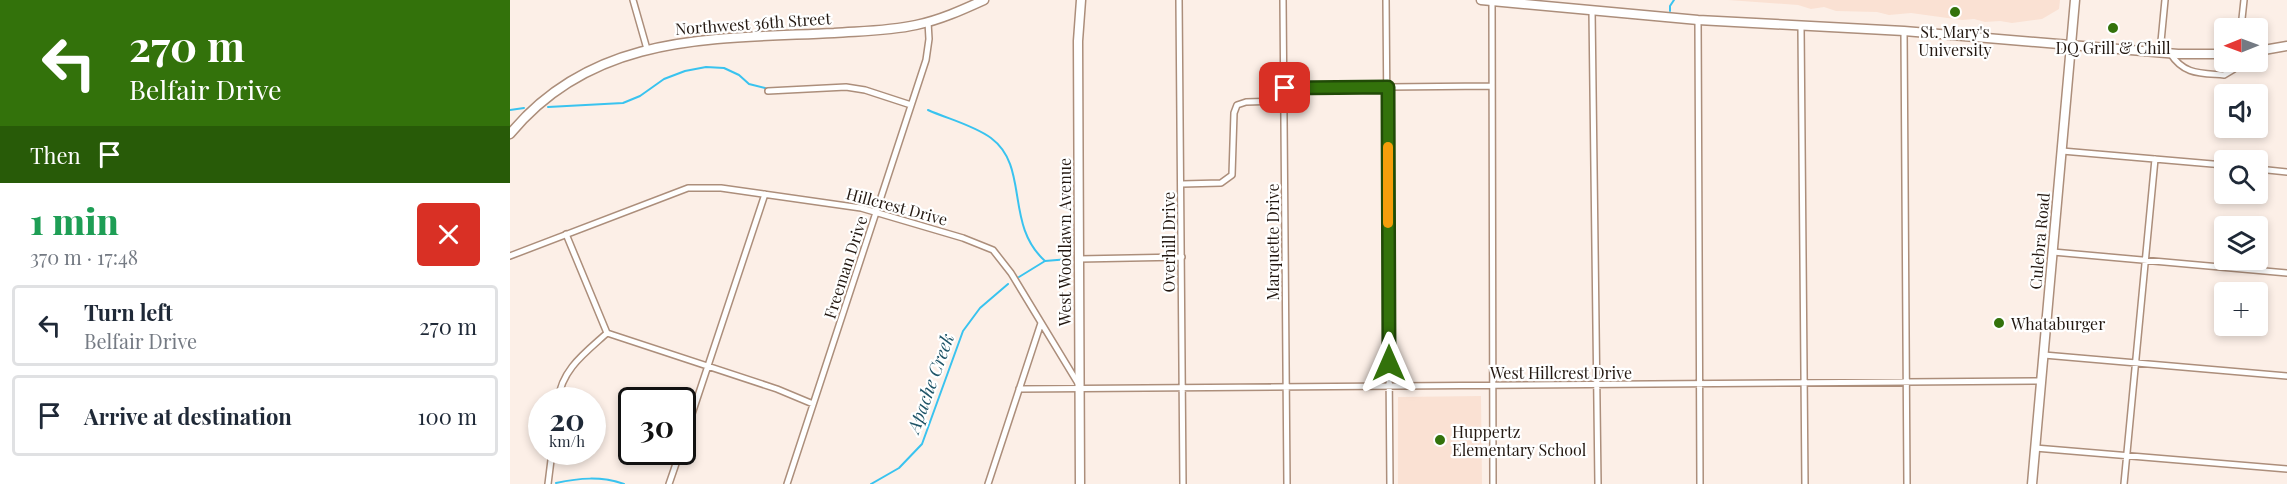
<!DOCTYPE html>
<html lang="en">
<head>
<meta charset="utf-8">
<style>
	:root { --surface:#fff; --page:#f2f2f3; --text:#1f2937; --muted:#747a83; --line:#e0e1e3 }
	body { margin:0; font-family:"Playfair Display",serif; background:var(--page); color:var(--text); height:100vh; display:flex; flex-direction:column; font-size:22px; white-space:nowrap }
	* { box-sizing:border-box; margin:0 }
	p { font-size:20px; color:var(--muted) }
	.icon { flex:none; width:33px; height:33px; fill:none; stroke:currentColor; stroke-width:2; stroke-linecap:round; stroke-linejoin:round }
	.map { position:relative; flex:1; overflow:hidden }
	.sheet { display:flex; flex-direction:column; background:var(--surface); width:510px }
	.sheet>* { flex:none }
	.hud { background:#33720b; color:#fff; overflow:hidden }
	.needle { width:39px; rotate:269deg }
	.fabs { position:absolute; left:1704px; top:18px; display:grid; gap:12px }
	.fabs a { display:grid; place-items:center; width:54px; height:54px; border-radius:6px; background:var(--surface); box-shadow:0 3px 9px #0003; font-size:30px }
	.speed { position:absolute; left:18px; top:387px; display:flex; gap:12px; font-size:30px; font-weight:700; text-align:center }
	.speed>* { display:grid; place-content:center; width:78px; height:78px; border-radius:50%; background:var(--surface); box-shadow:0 3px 9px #0003; line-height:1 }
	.speed small { font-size:15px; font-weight:400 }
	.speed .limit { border:3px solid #111; border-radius:9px; background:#fff; color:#111 }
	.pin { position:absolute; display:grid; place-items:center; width:51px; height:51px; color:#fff; margin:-26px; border-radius:12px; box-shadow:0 3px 9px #0006 }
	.me { position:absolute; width:66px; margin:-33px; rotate:0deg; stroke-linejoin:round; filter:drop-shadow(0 0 4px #0008) }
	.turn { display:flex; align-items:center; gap:21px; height:126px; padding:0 30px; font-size:27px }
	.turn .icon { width:78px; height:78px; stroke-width:2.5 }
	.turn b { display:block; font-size:42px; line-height:51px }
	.then { display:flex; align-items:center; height:57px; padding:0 30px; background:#0003; gap:12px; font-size:22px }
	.round { display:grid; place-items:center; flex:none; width:63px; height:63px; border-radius:6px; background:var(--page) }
	.summary { display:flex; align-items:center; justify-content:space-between; height:102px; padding:0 30px }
	h1 { font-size:36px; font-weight:800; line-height:45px; color:#1e9e55 }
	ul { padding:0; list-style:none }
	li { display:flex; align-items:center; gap:18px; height:81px; margin:0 12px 9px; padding:0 18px; border:3px solid var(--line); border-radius:6px }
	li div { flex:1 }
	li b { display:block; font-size:22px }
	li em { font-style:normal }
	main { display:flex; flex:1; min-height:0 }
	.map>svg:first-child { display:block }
	.built { fill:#fae1d3 }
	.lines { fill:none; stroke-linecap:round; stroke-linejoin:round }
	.stream { stroke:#39c3ef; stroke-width:2 }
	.street-casing { stroke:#ac8e7b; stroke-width:8 }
	.secondary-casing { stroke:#ac8e7b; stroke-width:11 }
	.street { stroke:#fff; stroke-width:5 }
	.secondary { stroke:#fff; stroke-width:8 }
	.route-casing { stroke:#214a07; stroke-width:15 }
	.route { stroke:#33720b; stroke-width:10 }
	.slow { stroke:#f59e0b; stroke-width:10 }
	.poi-dot { fill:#33720b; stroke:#fff; stroke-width:2 }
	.labels { text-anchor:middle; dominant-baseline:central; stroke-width:4.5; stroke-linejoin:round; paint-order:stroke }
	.street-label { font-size:16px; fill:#231811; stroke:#fff }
	.poi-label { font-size:16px; fill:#231811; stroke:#fff }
	.water-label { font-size:18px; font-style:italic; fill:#1e5467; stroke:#fff }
</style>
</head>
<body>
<main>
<section class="sheet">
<div class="hud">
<div class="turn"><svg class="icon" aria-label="left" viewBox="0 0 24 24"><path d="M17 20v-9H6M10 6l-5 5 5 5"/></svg><div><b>270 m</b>Belfair Drive</div></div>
<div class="then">Then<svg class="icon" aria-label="arrive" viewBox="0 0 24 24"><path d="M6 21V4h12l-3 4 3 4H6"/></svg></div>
</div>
<div class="summary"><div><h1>1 min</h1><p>370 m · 17:48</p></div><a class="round" style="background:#d93025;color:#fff"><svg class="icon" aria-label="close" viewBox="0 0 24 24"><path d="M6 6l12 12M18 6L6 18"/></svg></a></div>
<ul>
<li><svg class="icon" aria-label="left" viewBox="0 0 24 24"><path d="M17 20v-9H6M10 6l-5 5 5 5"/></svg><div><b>Turn left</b><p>Belfair Drive</p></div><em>270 m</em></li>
<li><svg class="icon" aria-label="arrive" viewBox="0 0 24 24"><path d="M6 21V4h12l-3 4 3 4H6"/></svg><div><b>Arrive at destination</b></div><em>100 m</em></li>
</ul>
</section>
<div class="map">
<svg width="1777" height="484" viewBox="0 0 1777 484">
	<rect width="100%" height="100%" fill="#fcefe7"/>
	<!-- built -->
	<path class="built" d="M1218,0H1550L1549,9L1532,19L1502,23L1490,21L1475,22L1464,19L1452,20L1401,13L1379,15L1367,12L1326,11L1314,7L1301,9L1288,5Z
		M971,396L972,484H888V397Z"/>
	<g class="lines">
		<!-- stream -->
		<path class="stream" d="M1160,11V6L1164,0
			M38,107L113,103L130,96L154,79L175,71L196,67L214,68L229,75L239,84L255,88
			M0,110L14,108
			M418,110C438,119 463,125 481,138C520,167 494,224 535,261
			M509,277L535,261L559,259
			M46,483C69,478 91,476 114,484
			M361,484L389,468L412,444L453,331L470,308L498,284"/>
		<defs>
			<path id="street" d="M123,0L137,49
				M669,0L673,484
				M773,0L777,484
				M876,0L880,484
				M982,1L983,484
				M1082,10L1088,484
				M1188,20L1190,484
				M1291,27L1295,484
				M1731,28L1734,0
				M1394,31L1397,484
				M1650,52L1655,0
				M1660,53C1674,75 1690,73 1714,75L1724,69L1727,62
				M775,88L981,86
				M258,91L336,87L355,90L401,105
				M1552,151L1714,165
				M1748,169L1777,172
				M672,184L711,183L722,175L724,113L727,105L736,102L775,101
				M56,234L97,333L267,389L303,404
				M1543,252L1777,273
				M0,256L178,188H211L351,208L453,238L483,250L501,273L569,385
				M569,259L672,257
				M1534,355L1777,376
				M509,389L1532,381
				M48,400C52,369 75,353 97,333
				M172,444L255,194
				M1525,448L1777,469
				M38,484L42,452
				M159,484L170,452
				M277,484L416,60L419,39L418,22
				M478,484L531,323
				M1614,484L1645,159"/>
			<path id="secondary" d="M971,0L1188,20L1394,31L1668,54H1714
				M1748,51L1777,46
				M0,134C84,32 204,39 324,33C351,31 379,31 406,25C430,20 452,10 474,0
				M570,484L568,41L571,0
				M1522,484L1565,0"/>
		</defs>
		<!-- street casing -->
		<use href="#street" class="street-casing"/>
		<!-- secondary casing -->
		<use href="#secondary" class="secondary-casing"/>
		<!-- street -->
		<use href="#street" class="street"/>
		<!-- secondary -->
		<use href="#secondary" class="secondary"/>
	</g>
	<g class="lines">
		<defs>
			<path id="route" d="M775,88L878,87L879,363"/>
		</defs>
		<!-- route casing -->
		<use href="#route" class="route-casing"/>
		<!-- route -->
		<use href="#route" class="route"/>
		<!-- slow -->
		<path class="slow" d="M878,147V223"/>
	</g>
	<!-- markers -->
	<g class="poi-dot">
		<circle cx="1445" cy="12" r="6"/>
		<circle cx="1603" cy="28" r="6"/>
		<circle cx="1489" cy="323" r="6"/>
		<circle cx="930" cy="440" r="6"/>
	</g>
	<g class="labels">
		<!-- street labels -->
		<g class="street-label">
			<text transform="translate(243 23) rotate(-4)">Northwest 36th Street</text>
			<text transform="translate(387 206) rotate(15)">Hillcrest Drive</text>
			<text transform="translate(1529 241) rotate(-85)">Culebra Road</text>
			<text transform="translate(554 242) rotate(-90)">West Woodlawn Avenue</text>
			<text transform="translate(658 242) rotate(-90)">Overhill Drive</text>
			<text transform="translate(762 242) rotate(-90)">Marquette Drive</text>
			<text transform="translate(335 267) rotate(-72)">Freeman Drive</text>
			<text x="1051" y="372">West Hillcrest Drive</text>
		</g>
		<!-- poi labels -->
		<g class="poi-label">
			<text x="1445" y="31">St. Mary's<tspan x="1445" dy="18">University</tspan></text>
			<text x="1603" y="47">DQ Grill &amp; Chill</text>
			<text x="1501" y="323" text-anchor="start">Whataburger</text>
			<text x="942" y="431" text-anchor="start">Huppertz<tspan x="942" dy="18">Elementary School</tspan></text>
		</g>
		<!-- water labels -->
		<g class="water-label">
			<text transform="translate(420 383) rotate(-70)">Apache Creek</text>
		</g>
	</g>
</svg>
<div class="fabs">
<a><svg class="needle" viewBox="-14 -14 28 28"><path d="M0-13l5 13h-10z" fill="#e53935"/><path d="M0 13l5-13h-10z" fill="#747a83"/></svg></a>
<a><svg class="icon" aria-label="sound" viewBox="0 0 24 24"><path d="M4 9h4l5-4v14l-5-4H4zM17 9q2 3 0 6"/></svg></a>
<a><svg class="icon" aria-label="search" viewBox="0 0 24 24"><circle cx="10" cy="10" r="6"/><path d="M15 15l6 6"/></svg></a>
<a><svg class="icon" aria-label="layers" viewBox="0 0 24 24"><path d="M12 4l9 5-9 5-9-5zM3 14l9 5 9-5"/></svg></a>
<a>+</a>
</div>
<div class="speed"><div>20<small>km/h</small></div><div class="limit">30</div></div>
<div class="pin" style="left:775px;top:88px;background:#d93025"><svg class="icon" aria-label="arrive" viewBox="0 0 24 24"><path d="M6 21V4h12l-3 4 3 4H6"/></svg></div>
<svg class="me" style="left:879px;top:363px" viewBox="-20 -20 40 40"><path d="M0-17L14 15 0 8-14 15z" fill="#33720b" stroke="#fff" stroke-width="4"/></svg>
</div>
</main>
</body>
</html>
